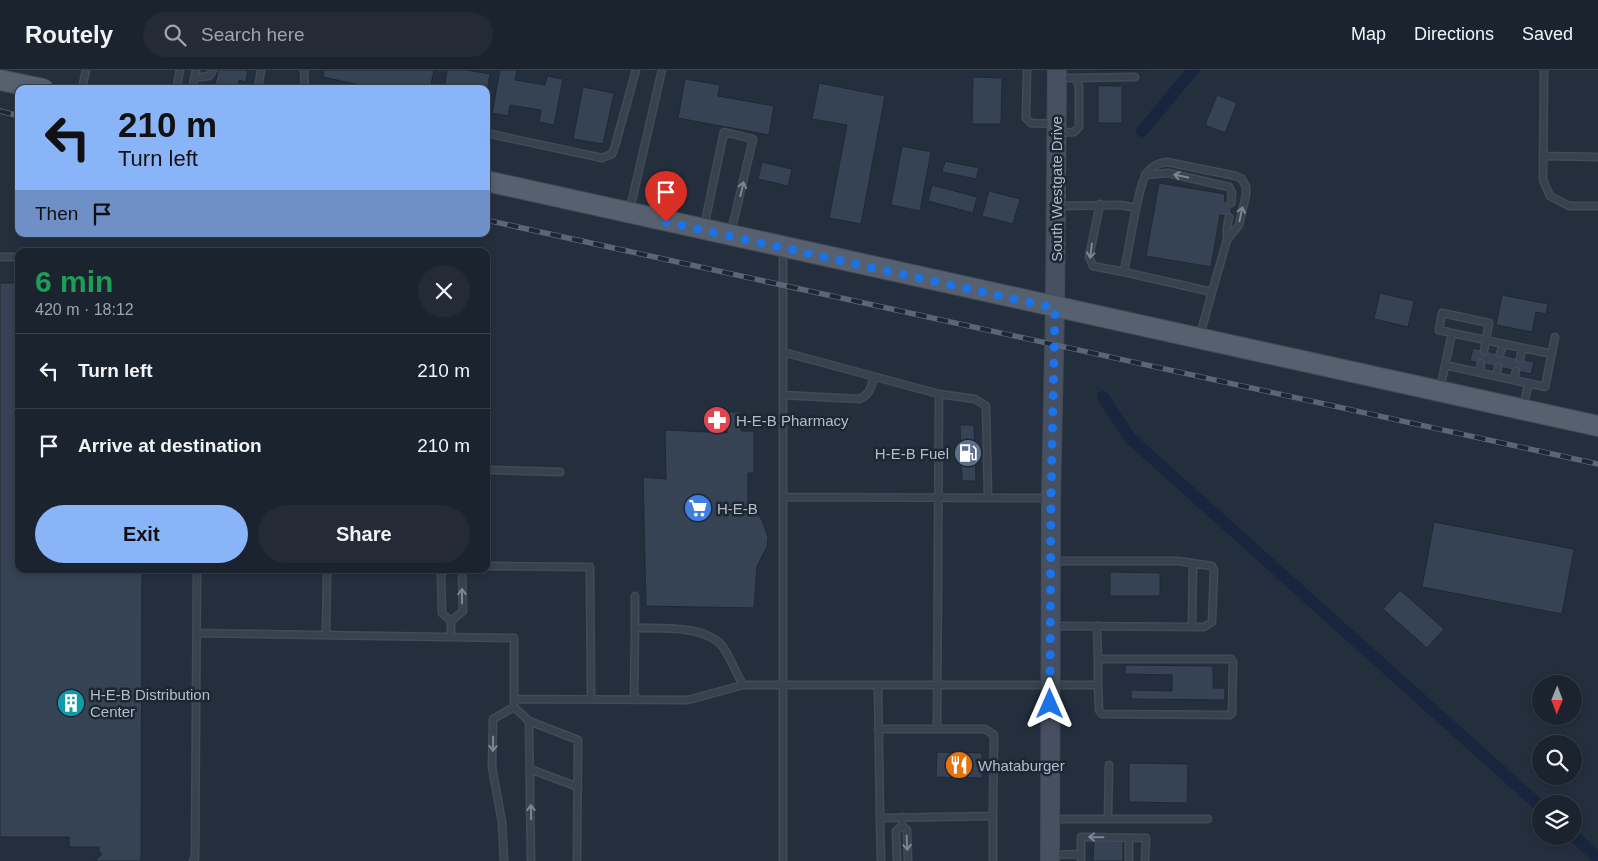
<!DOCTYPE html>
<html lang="en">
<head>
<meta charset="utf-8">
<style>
	:root { --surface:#1b232e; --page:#242b36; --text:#f1f3f6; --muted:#a0a4aa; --line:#39404a; --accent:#8ab4f8 }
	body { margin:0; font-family:Arial,sans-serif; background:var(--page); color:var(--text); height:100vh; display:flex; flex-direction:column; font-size:19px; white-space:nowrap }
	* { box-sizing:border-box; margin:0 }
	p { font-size:16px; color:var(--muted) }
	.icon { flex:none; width:28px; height:28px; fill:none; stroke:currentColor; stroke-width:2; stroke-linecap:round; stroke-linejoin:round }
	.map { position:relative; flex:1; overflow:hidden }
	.side { position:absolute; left:15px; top:178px; width:475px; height:325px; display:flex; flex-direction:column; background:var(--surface); border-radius:10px; box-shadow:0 2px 8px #0003,0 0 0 1px var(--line) }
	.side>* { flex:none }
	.banner { position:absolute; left:15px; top:15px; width:475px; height:152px; border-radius:10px; box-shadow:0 2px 8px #0003,0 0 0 1px var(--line); background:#8ab4f8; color:#111; overflow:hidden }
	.needle { width:32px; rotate:181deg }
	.fabs { position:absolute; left:1532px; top:605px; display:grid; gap:10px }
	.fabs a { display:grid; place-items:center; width:50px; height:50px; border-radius:50%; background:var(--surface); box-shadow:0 2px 8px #0003,0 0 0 1px var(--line); font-size:25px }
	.pin { position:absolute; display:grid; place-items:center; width:42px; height:42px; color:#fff; margin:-51px -21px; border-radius:50% 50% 50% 0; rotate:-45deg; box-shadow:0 0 5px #0007 }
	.pin .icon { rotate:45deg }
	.me { position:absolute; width:55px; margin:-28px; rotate:0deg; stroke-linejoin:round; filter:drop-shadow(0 0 4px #0008) }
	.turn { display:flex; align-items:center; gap:18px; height:105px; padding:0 20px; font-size:22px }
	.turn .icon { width:65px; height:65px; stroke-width:2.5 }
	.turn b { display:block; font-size:35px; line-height:42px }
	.then { display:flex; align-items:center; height:48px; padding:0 20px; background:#0003; gap:10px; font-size:19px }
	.round { display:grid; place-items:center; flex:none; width:52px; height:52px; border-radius:26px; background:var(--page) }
	.overview { display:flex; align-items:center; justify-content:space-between; height:85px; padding:0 20px }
	h1 { font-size:30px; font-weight:700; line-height:38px; color:#1e9e55 }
	.primary-button { display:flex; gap:10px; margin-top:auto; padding:10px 20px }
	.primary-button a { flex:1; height:58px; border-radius:30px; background:var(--accent); color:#111; font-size:20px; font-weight:700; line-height:58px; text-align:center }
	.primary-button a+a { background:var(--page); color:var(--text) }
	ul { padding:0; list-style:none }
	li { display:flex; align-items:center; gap:15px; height:75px; padding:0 20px; border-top:1px solid var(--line) }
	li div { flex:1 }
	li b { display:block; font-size:19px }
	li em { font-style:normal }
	header { display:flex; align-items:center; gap:30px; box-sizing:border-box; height:70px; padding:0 25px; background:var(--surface); border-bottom:1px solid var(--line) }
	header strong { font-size:24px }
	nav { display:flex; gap:28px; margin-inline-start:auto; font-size:18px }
	.search { width:350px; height:45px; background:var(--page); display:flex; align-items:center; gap:12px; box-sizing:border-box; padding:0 18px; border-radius:28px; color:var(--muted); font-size:19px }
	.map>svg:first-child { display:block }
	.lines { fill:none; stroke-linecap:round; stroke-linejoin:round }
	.canal { stroke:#17263c; stroke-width:12 }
	.building { fill:#364354; stroke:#1f2835 }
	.lane-casing { stroke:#414a57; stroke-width:9 }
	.secondary-casing { stroke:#414a57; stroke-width:20 }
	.primary-casing { stroke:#414a57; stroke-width:22 }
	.lane { stroke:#38414e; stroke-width:6 }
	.secondary { stroke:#465061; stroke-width:18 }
	.primary { stroke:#56606e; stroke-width:20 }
	.rail-casing { stroke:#5a6575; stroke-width:5.5 }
	.rail { stroke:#1d2633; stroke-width:4; stroke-dasharray:11; stroke-linecap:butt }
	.oneway { stroke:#7c8592 }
	.route { stroke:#1a73e8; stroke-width:9; stroke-dasharray:0 16.2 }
	.labels { text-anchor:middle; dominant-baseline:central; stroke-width:5; stroke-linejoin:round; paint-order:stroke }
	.street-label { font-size:15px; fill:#b4bcc9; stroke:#1d2633 }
	.poi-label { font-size:15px; fill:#b4bcc9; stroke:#1d2633; text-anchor:start }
</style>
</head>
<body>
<header>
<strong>Routely</strong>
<div class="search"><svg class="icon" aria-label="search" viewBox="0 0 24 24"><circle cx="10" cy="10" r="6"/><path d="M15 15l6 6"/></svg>Search here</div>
<nav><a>Map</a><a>Directions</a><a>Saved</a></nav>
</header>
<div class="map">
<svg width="1598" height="791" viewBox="0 0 1598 791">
	<rect width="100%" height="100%" fill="#242f3e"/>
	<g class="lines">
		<!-- canal -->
		<path class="canal" d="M1142,61L1193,0
			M1103,327L1130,368L1541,737
			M1574,766L1598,788"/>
	</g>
	<!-- building -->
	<path class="building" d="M218,0H248L246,12L239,10L238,19L215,15Z
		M324,0H434L430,19H378L323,7Z
		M447,0H467L490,4L486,26V19H444Z
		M500,0H517L515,10L545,15L547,6L563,9L554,55L539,52L541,40L510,35L508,46L492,43Z
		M1098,0H1145V1Z
		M973,7L1002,8L1001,54H972Z
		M685,9L720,15L718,26L774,36L769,65L678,48Z
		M819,13L885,26L861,154L829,148L847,55L812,49Z
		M1098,16H1122V53H1098Z
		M583,17L614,23L603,74L573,69Z
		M1217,25L1237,33L1225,63L1205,55Z
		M902,76L931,82L920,141L891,135Z
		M945,91L979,98L976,109L942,102Z
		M762,92L792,99L788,116L758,109Z
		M1159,113L1225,124L1224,131L1233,133L1230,147L1220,145L1211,197L1146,186Z
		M932,115L977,127L973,143L928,131Z
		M989,121L1020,129L1013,154L982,146Z
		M0,213H19V499H142L141,791H95L102,784L99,781V777H69V767H0Z
		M1380,223L1414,231L1408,257L1374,249Z
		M1502,225L1548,234L1546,244L1536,242L1532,262L1496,255Z
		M1473,278L1534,292L1531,304L1470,291Z
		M726,342H741V361H754V403H748V436L755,441L762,450L768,467L767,477L757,496L754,538L646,536L643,407L666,409L665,360L727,363Z
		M960,355H974L976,411H962Z
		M1434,452L1574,479L1562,544L1422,517Z
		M1110,502L1160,503V526H1110Z
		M1400,520L1444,559L1427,578L1383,539Z
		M1125,595L1213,596V618H1225V630L1131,629V620L1172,621V605L1125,604Z
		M937,682L982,683V708L936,707Z
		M1129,693L1188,694L1187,733L1129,732Z
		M1094,770H1123V791H1093Z"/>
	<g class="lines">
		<defs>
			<path id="lane" d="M304,0L305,19
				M1027,0L1026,48L1031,53L1056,54
				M1544,0L1543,110L1550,126L1569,136H1598
				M194,8L209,6L213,0
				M1076,8L1135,7
				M82,19L86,0
				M179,19L177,16L180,0
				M192,19L196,0
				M258,19L261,0
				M486,63L602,88L612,84L615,76L636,0
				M1058,63L1074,62L1079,57V17L1076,8H1059
				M1544,86L1598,87
				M1145,105L1168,103L1229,117L1232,123L1231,133
				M1100,134L1089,187L1093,196L1124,202
				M1057,136L1121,135L1136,138L1124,202L1212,222L1200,265
				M1136,138C1142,117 1141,95 1167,92L1236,106L1242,109L1246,117V125L1239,155L1227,170L1212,222
				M630,139L662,0
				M704,157L724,62L753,69L731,162
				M1227,170V158L1229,147
				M0,187H19
				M1452,263L1439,260L1442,243L1489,253L1484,281
				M783,282L939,324L975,329L986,336L988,427
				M1500,284L1503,274
				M1520,289L1522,278
				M1445,295L1545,317L1555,267
				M1480,302L1481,293
				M1496,306L1498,297
				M1514,310L1516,301
				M1440,319L1452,263L1552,284
				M783,325L859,329C870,325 871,317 874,307
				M1523,336L1529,313
				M489,400L560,402
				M783,427L1049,428
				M488,496L590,497L591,629
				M447,499L441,503L442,543L451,551V567
				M451,551L463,541L462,501L457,499
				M1052,556L1204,557L1212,552L1214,501L1212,496L1178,491H1053
				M1097,556L1098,589
				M1192,557L1193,493
				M635,558V526
				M197,563L514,568V629
				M326,565L327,499
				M634,630L635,558C659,558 707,555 723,577C731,589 736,603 743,615
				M529,651L578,670L577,791
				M878,659H985L994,665L993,746L880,748L878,616
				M937,659L939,324
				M530,699L578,717
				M880,748L881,791
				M1052,749H1208
				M1108,749L1109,695
				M902,756L907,760L908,791
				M1050,785L1081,784
				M193,791L195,788L197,499
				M504,791L502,752L492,697L493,649L514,637
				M531,791L529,651L514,637V629L688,630L743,615H1098L1099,640L1102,644L1230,645L1232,643L1233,592L1231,589H1098V615
				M783,791V180
				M897,791L896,761L902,756V747
				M993,791V746
				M1081,791V767L1146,768L1145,791
				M1129,791V768"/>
			<path id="secondary" d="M1050,791L1051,428L1055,238L1057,0"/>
			<path id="primary" d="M0,10L43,19
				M486,111L1598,356"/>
		</defs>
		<!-- lane casing -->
		<use href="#lane" class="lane-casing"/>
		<!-- secondary casing -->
		<use href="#secondary" class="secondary-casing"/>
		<!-- primary casing -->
		<use href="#primary" class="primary-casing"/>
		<!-- lane -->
		<use href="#lane" class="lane"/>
		<!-- secondary -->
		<use href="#secondary" class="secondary"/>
		<!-- primary -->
		<use href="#primary" class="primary"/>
		<defs>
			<path id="rail" d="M0,41L19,46
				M486,150L1598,394"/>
		</defs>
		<!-- rail casing -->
		<use href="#rail" class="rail-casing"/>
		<!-- rail -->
		<use href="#rail" class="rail"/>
	</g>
	<!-- one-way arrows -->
	<defs><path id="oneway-shaft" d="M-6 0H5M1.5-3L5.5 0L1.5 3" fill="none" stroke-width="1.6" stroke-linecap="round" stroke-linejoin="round" transform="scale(1.25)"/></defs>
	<g class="oneway">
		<use href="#oneway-shaft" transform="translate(1181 106) rotate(-168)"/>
		<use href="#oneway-shaft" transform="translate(742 119) rotate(-77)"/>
		<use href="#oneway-shaft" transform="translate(1241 144) rotate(-78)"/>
		<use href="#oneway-shaft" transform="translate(1091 181) rotate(97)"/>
		<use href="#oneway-shaft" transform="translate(462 526) rotate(-90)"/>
		<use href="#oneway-shaft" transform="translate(493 674) rotate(91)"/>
		<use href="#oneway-shaft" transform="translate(531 742) rotate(-91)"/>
		<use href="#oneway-shaft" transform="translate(1096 767) rotate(-179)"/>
		<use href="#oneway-shaft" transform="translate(907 773) rotate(87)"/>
	</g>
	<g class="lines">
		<!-- route -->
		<path class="route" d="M666,152L1055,238L1051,428L1050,634"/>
	</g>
	<!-- icons -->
	<defs>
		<symbol id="pharmacy-disc" viewBox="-11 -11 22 22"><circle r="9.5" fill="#e0444e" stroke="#1d2633"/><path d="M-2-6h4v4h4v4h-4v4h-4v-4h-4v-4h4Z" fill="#fff"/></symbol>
		<symbol id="fuel-disc" viewBox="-11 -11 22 22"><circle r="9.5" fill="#5c6f8a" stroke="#1d2633"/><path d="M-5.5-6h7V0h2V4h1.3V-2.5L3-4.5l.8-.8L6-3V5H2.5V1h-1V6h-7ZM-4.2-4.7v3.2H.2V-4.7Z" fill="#fff"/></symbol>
		<symbol id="supermarket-disc" viewBox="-11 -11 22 22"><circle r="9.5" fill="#3f7fe0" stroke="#1d2633"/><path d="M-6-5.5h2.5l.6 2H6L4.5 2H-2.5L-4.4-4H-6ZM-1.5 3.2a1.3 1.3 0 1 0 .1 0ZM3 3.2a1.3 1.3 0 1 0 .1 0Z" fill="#fff"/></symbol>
		<symbol id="building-disc" viewBox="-11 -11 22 22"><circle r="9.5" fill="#0f9aa8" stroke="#1d2633"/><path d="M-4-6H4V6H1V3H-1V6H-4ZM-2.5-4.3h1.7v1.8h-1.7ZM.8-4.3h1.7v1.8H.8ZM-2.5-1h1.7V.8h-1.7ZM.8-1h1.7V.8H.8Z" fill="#fff"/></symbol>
		<symbol id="restaurant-disc" viewBox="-11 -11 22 22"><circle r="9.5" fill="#e8710a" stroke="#1d2633"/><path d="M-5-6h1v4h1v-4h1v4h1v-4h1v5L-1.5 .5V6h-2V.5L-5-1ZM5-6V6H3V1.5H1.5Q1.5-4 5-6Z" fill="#fff"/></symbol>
	</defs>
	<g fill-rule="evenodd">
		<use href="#pharmacy-disc" x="701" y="334" width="32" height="32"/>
		<use href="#fuel-disc" x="952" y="367" width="32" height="32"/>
		<use href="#supermarket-disc" x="682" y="422" width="32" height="32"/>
		<use href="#building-disc" x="55" y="617" width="32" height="32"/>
		<use href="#restaurant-disc" x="943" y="679" width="32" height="32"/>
	</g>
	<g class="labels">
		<!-- street labels -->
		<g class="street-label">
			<text transform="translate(1056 119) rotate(-90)">South Westgate Drive</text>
		</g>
		<!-- poi labels -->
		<g class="poi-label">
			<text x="736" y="350">H-E-B Pharmacy</text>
			<text x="949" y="383" text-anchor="end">H-E-B Fuel</text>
			<text x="717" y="438">H-E-B</text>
			<text x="90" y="624">H-E-B Distribution<tspan x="90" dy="17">Center</tspan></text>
			<text x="978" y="695">Whataburger</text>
		</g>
	</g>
</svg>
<div class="fabs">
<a><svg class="needle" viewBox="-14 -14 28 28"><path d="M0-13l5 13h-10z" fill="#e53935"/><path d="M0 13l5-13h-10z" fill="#a0a4aa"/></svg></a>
<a><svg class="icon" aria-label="search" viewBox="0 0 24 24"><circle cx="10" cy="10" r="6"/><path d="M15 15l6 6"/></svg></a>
<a><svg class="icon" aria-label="layers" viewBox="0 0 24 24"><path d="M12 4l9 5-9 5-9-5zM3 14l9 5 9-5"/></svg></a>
</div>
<div class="pin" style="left:666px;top:152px;background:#d93025"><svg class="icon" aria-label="arrive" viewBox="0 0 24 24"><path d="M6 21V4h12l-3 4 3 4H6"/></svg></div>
<svg class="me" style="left:1050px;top:634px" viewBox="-20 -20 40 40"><path d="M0-17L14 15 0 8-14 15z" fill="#1a73e8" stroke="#fff" stroke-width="4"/></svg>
<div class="banner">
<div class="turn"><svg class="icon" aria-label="left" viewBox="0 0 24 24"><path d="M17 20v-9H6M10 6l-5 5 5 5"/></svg><div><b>210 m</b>Turn left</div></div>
<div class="then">Then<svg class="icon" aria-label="arrive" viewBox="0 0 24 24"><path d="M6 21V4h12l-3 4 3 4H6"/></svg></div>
</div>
<section class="side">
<div class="overview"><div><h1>6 min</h1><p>420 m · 18:12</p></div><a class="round"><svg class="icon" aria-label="close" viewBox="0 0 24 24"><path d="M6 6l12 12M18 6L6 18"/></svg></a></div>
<ul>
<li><svg class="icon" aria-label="left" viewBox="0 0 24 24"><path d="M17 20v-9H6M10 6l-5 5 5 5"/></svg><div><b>Turn left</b></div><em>210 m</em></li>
<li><svg class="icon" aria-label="arrive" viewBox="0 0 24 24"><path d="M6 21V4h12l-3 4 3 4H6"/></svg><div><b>Arrive at destination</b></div><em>210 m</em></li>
</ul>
<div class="primary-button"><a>Exit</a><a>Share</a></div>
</section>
</div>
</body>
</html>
